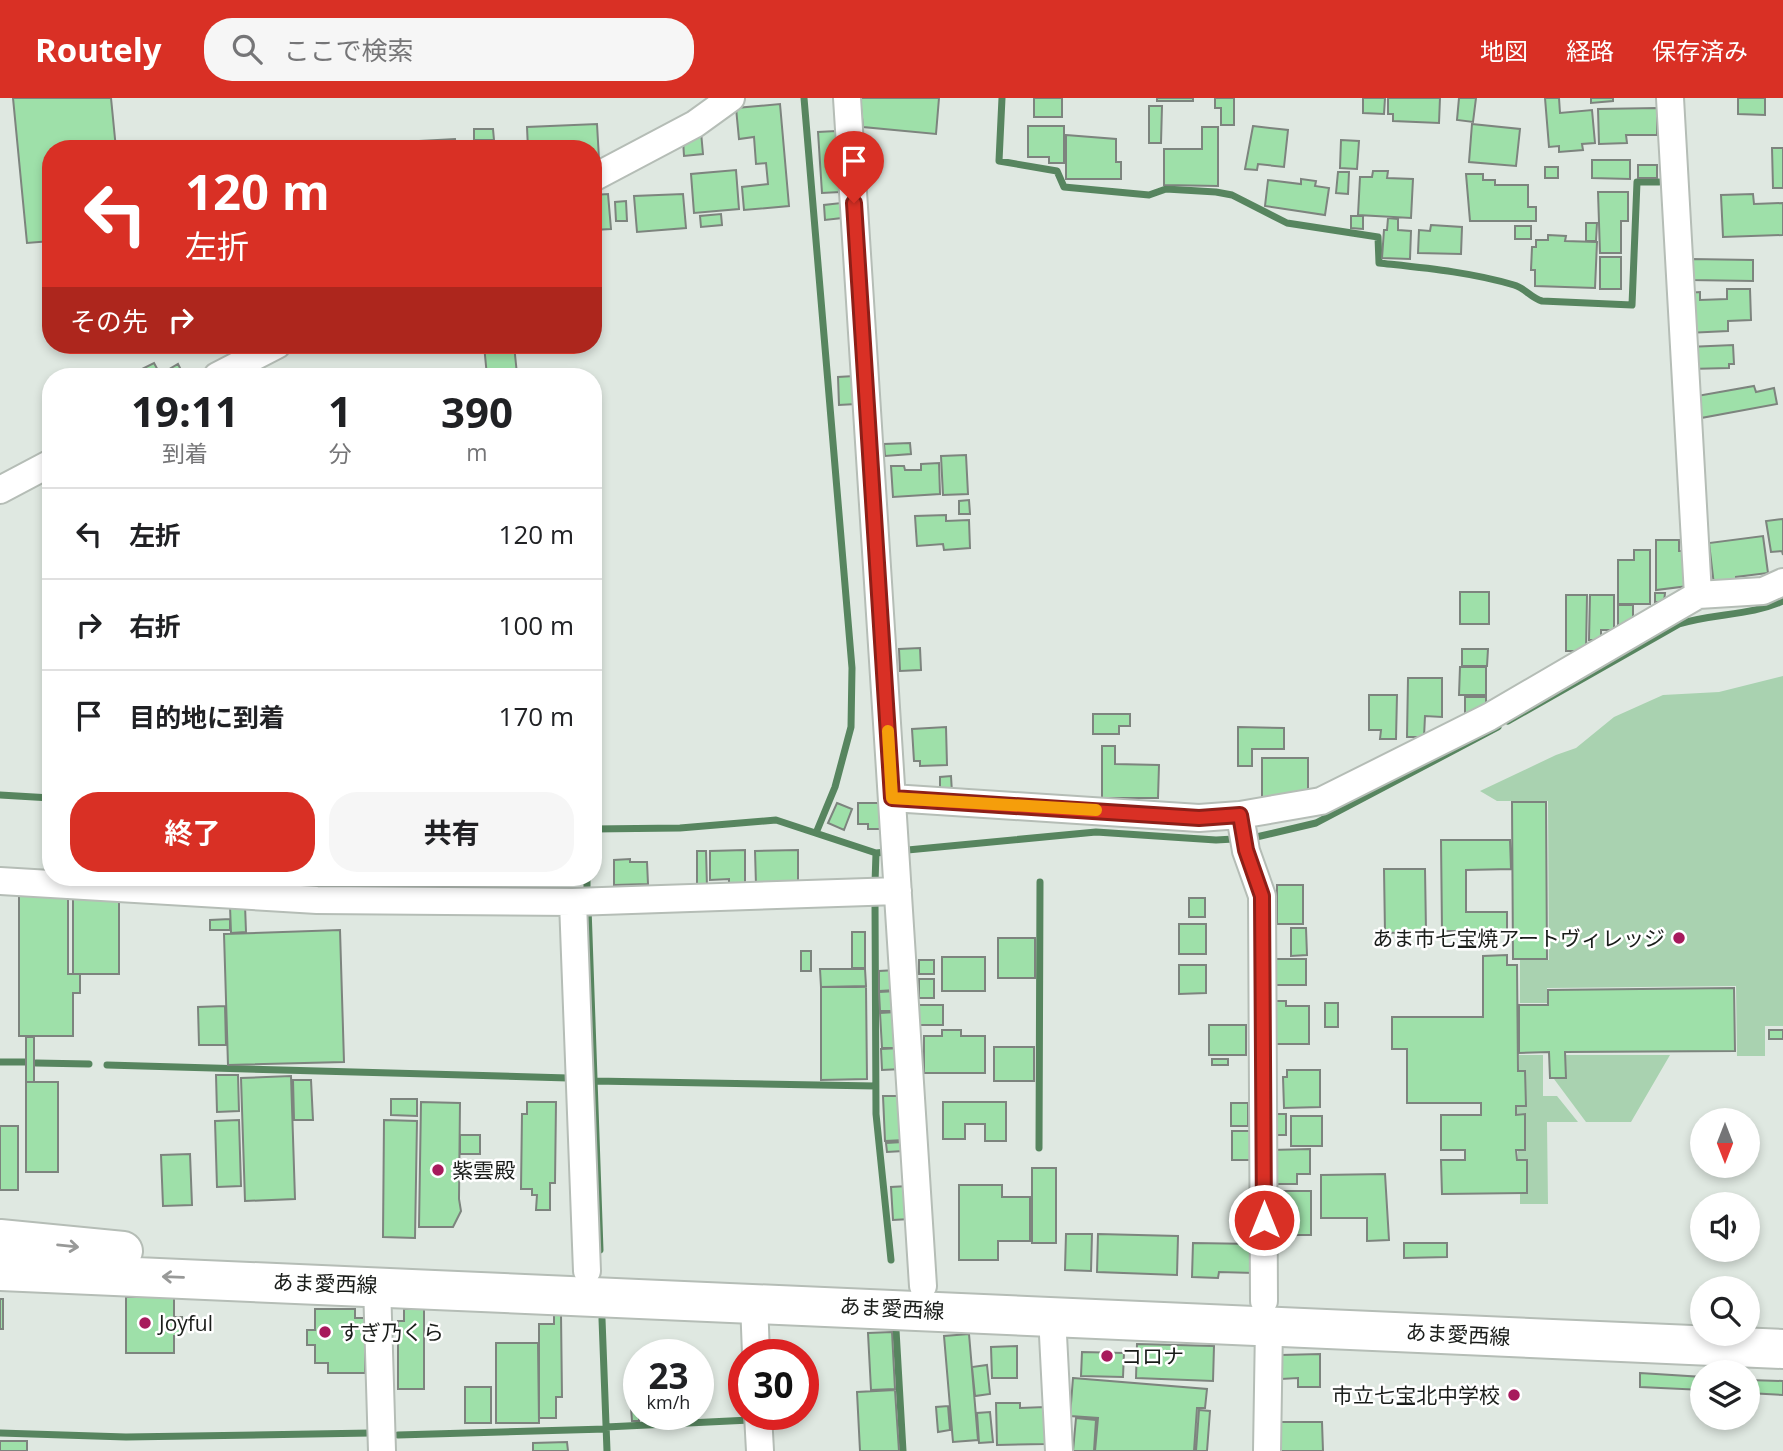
<!DOCTYPE html>
<html lang="ja">
<head>
<meta charset="utf-8">
<style>
	:root { --surface:#fff; --page:#f6f6f6; --text:#202124; --muted:#757577; --line:#e0e0e0; --accent:#d93025 }
	body { margin:0; font-family:"Open Sans","Noto Sans JP",sans-serif; background:var(--page); color:var(--text); height:100vh; display:flex; flex-direction:column; font-size:26px; white-space:nowrap }
	* { box-sizing:border-box; margin:0 }
	p { font-size:23px; color:var(--muted) }
	.icon { flex:none; width:38px; height:38px; fill:none; stroke:currentColor; stroke-width:2; stroke-linecap:round; stroke-linejoin:round }
	.map { position:relative; flex:1; overflow:hidden }
	.details { position:absolute; left:42px; top:270px; width:560px; height:518px; display:flex; flex-direction:column; background:var(--surface); border-radius:28px; box-shadow:0 4px 10px #0003 }
	.details>* { flex:none }
	.guide { position:absolute; left:42px; top:42px; width:560px; height:214px; border-radius:28px; box-shadow:0 4px 10px #0003; background:#d93025; color:#fff; overflow:hidden }
	.needle { width:46px; rotate:180deg }
	.controls { position:absolute; left:1690px; top:1010px; display:grid; gap:14px }
	.controls a { display:grid; place-items:center; width:70px; height:70px; border-radius:50%; background:var(--surface); box-shadow:0 4px 10px #0003; font-size:35px }
	.speed { position:absolute; left:623px; top:1241px; display:flex; gap:14px; font-size:35px; font-weight:700; text-align:center }
	.speed>* { display:grid; place-content:center; width:91px; height:91px; border-radius:50%; background:var(--surface); box-shadow:0 4px 10px #0003; line-height:1 }
	.speed small { font-size:18px; font-weight:400 }
	.speed .limit { border:10px solid #d22; background:#fff; color:#111 }
	.pin { position:absolute; display:grid; place-items:center; width:60px; height:60px; color:#fff; margin:-72px -30px; border-radius:50% 50% 50% 0; rotate:-45deg; box-shadow:0 0 7px #0007 }
	.pin .icon { rotate:45deg }
	.me { position:absolute; width:77px; margin:-38px; rotate:0deg; stroke-linejoin:round; filter:drop-shadow(0 0 5px #0008) }
	.turn { display:flex; align-items:center; gap:24px; height:147px; padding:0 28px; font-size:32px }
	.turn .icon { width:91px; height:91px; stroke-width:2.5 }
	.turn b { display:block; font-size:49px; line-height:60px }
	.then { display:flex; align-items:center; height:66px; padding:0 28px; background:#0003; gap:14px; font-size:26px }
	.eta { display:flex; justify-content:space-evenly; align-items:center; height:119px; text-align:center }
	.eta b { font-size:42px; font-weight:700; line-height:49px }
	.cta { display:flex; gap:14px; margin-top:auto; padding:14px 28px }
	.cta a { flex:1; height:80px; border-radius:28px; background:var(--accent); color:#fff; font-size:28px; font-weight:700; line-height:80px; text-align:center }
	.cta a+a { background:var(--page); color:var(--text) }
	ul { padding:0; list-style:none }
	li { display:flex; align-items:center; gap:21px; height:91px; padding:0 28px; border-top:2px solid var(--line) }
	li div { flex:1 }
	li b { display:block; font-size:26px }
	li em { font-style:normal }
	header { display:flex; align-items:center; gap:42px; box-sizing:border-box; height:98px; padding:0 35px; background:var(--accent); color:#fff }
	header strong { font-size:33px }
	nav { display:flex; gap:38px; margin-inline-start:auto; font-size:24px }
	.search { width:490px; height:63px; background:var(--page); display:flex; align-items:center; gap:18px; box-sizing:border-box; padding:0 24px; border-radius:28px; color:var(--muted); font-size:26px }
	.map>svg:first-child { display:block }
	.green { fill:#a9d2b0 }
	.lines { fill:none; stroke-linecap:round; stroke-linejoin:round }
	.stream { stroke:#57855f; stroke-width:7 }
	.building { fill:#9ee0a9; stroke:#7d847e; stroke-width:2 }
	.minor-casing { stroke:#b5bdb6; stroke-width:30 }
	.primary-casing { stroke:#b5bdb6; stroke-width:42 }
	.minor { stroke:#fff; stroke-width:26 }
	.primary { stroke:#fff; stroke-width:38 }
	.oneway { stroke:#989998 }
	.route-casing { stroke:#8d1f18; stroke-width:18 }
	.route { stroke:#d93025; stroke-width:12 }
	.slow { stroke:#f59e0b; stroke-width:12 }
	.poi-dot { fill:#a71a5c; stroke:#fff; stroke-width:2.5 }
	.labels { text-anchor:middle; dominant-baseline:central; stroke-width:5; stroke-linejoin:round; paint-order:stroke }
	.poi-label { font-size:21px; fill:#191c19; stroke:#fff; text-anchor:start }
	.street-label { font-size:21px; fill:#191c19; stroke:#fff }
</style>
</head>
<body>
<header>
<strong>Routely</strong>
<div class="search"><svg class="icon" aria-label="search" viewBox="0 0 24 24"><circle cx="10" cy="10" r="6"/><path d="M15 15l6 6"/></svg>ここで検索</div>
<nav><a>地図</a><a>経路</a><a>保存済み</a></nav>
</header>
<div class="map">
<svg width="1783" height="1353" viewBox="0 0 1783 1353">
	<rect width="100%" height="100%" fill="#dfe8e1"/>
	<!-- green -->
	<path class="green" d="M1783,578V928H1765V958H1737L1736,888L1547,890V905H1520V862H1549L1548,703H1497L1480,693L1556,657L1576,650L1614,619L1663,597L1719,594Z
		M1519,957H1543V998H1557L1578,1024H1547L1548,1106H1520V1096H1528V1062L1518,1061V1052H1526V1017L1517,1016V1008H1526V973L1519,972Z
		M1566,957H1670L1631,1024H1586L1554,981H1566Z"/>
	<g class="lines">
		<!-- stream -->
		<path class="stream" d="M804,0L852,570L851,629L835,689L816,735
			M1002,0L999,63L1057,73L1064,89L1149,97L1166,91L1216,94L1232,97L1287,125L1378,139L1379,165C1425,170 1470,174 1514,187C1525,190 1531,200 1542,203L1632,207L1637,84H1659
			M1508,623L1679,526C1714,515 1750,518 1783,503
			M0,697L51,700
			M593,731L680,730L776,722L876,755L1096,734L1216,742L1252,740L1316,725L1498,629
			M587,779V798
			M875,785L876,755
			M875,803L876,1016L891,1162
			M588,809L600,1152
			M0,964H25
			M36,965L89,966
			M107,967L568,980
			M594,983L875,988
			M1039,1050L1040,784
			M602,1221L607,1353
			M896,1232L903,1353
			M606,1329L750,1322
			M0,1335L126,1339L371,1335
			M398,1337L606,1331"/>
	</g>
	<!-- building -->
	<path class="building" d="M13,0H111L116,51H51V143L27,145Z
		M860,0H939L936,36L863,29Z
		M1034,0H1062V19H1034Z
		M1157,0H1193V3H1157Z
		M1215,0H1234V27H1221V10H1215Z
		M1363,0H1385L1384,16L1363,15Z
		M1388,0H1440L1439,25L1393,23V16H1388Z
		M1459,0H1476L1473,24L1457,22Z
		M1545,0H1559L1560,15L1592,12L1595,45L1582,46L1583,52L1559,54V48L1549,49Z
		M1591,0H1613V3L1591,5Z
		M1738,0H1765V17L1738,16Z
		M780,6L789,108L744,112L742,89L768,86L766,65L756,66L754,39L739,41L736,10Z
		M1149,8H1162L1161,45H1149Z
		M1657,10V37H1626L1627,45L1599,46L1598,11Z
		M597,26L599,61H593V51H528L527,29Z
		M1472,26L1520,31L1516,68L1469,64Z
		M1028,28H1064V65H1049V59H1028Z
		M1253,28L1288,32L1284,69L1258,66L1257,72L1245,71Z
		M1202,29H1218V88L1164,87V51H1202Z
		M474,31H493L494,42H474Z
		M836,33L840,94L822,95L818,34Z
		M701,34L703,56L684,58L683,42Z
		M1066,37L1116,41V64H1121V81H1066Z
		M455,41L456,51H420V43Z
		M1341,42L1359,43L1357,71L1340,70Z
		M1772,50H1783V90H1773Z
		M1592,62H1630V81L1592,80Z
		M1638,67H1657V80H1638Z
		M1545,69H1558V80H1545Z
		M736,72L739,111L694,115L691,76Z
		M1373,73H1388L1387,80L1413,81L1411,120L1358,117L1360,79H1372Z
		M1338,74H1349L1348,96L1336,95Z
		M1466,76H1483V82H1495V87H1528V109H1536V123H1470Z
		M1301,81L1316,83L1315,88L1329,90L1325,117L1265,108L1268,82L1301,86Z
		M1598,94H1628V123H1621V155H1600Z
		M608,96L611,131L593,132V97Z
		M683,96L686,130L637,134L634,98Z
		M1753,96L1754,106L1783,105V137L1723,139L1721,97Z
		M626,103L627,123H616L615,104Z
		M841,105L842,120L825,122L824,107Z
		M721,116L722,127L701,129L700,118Z
		M1351,118H1363V131L1351,130Z
		M1388,120L1398,121V132L1411,133L1410,161L1382,160L1384,132H1387Z
		M1586,125H1597L1596,143H1586Z
		M1431,127L1462,129L1461,156L1418,155L1419,132L1430,133Z
		M1515,128H1531V141H1515Z
		M1548,137L1566,138L1565,143L1597,144L1595,190L1535,188V172H1531L1532,149H1536V142H1548Z
		M1600,159H1621V191H1600Z
		M1691,161L1753,162V183L1690,182Z
		M1727,191H1750L1751,222L1728,223V233L1687,235L1685,195L1700,194V202L1727,201Z
		M484,247H514L517,276L487,278Z
		M1733,247L1734,266H1729V270L1689,271L1688,249Z
		M154,265L161,278H136L134,275Z
		M178,266L184,278H163L161,276Z
		M854,278L856,306L839,307L838,279Z
		M1754,288L1756,294L1774,290L1777,306L1701,320L1697,298Z
		M910,345L911,356L885,358L884,346Z
		M966,357L968,396L943,397L941,358Z
		M939,365L940,396L893,399L891,368H904L905,372H921V366Z
		M969,402L970,416H959V403Z
		M946,417V423L969,422L970,450L944,452L943,446L917,448L915,418Z
		M1783,421V457L1782,453L1771,454L1766,423Z
		M1763,438L1768,475L1736,479V484L1714,487L1709,445Z
		M1656,442H1679V453H1688V488L1656,492Z
		M1634,452H1650V506H1618V462H1634Z
		M1460,494H1489V526H1460Z
		M1655,495H1665L1664,504H1655Z
		M1566,497H1587L1586,553H1566Z
		M1590,497H1614V532H1601V542H1589Z
		M1618,507H1633V523H1626V528H1618Z
		M920,550L921,572L900,573L899,551Z
		M1462,551H1488L1487,568H1462Z
		M1460,569H1486V597H1459Z
		M1408,580H1442V619L1425,618L1424,639H1407Z
		M1369,597H1397L1396,641H1380L1381,632H1369Z
		M1465,599H1486V610H1477V616H1465Z
		M1093,616H1130V628H1119V636H1093Z
		M946,629L947,667L920,668V663H914L912,631Z
		M1238,629L1284,630V651H1252V668H1238Z
		M1102,648H1115V666L1159,667L1158,700H1102Z
		M1262,660H1308V697L1262,702Z
		M951,678L952,695H940V679Z
		M1512,704H1546L1547,861H1513Z
		M837,705L852,711L844,732L828,725Z
		M858,705H885V731H868V726H858Z
		M1441,742H1510L1511,771L1466,772V814H1507V833H1442Z
		M745,752V787H729V781L710,782V753Z
		M798,752V786L756,787L755,753Z
		M697,753H706L707,789H697Z
		M630,761V764H647L648,786L614,787V762Z
		M1384,771H1425L1426,834L1385,835Z
		M1277,787H1303V826H1277Z
		M19,795H68V876H80V895H73V938H19Z
		M73,797H119V876H73Z
		M1189,800H1205V819H1189Z
		M245,807L246,834L231,835L230,808Z
		M230,821V832H210V822Z
		M1179,826H1206V856H1179Z
		M1291,830H1306L1307,857L1291,858Z
		M340,832L344,964L228,967L224,836Z
		M852,834H865V870H852Z
		M998,840H1035V880H998Z
		M801,853H811V873H801Z
		M1507,857V867H1517L1518,973H1525L1526,1008H1516V1017L1525,1016V1052H1516L1517,1062H1527V1095L1442,1096L1441,1062H1465V1052H1441V1017H1481V1005H1407V951H1392V919H1483V858Z
		M942,859H985V893H942Z
		M1273,861H1306V887H1273Z
		M919,862H934V876H919Z
		M1179,867H1206V895L1179,896Z
		M820,871H865L866,888L821,889Z
		M896,872L897,892L879,893V873Z
		M919,881H934V900H919Z
		M821,889H866L867,981L821,982Z
		M1734,890L1735,953L1565,954L1566,980H1550L1549,954L1519,955V907H1548V892Z
		M897,893V913H880L879,894Z
		M1272,903H1286V908H1309V946H1272Z
		M1325,905H1338V929H1325Z
		M918,907H943V927H918Z
		M225,908L226,947H199L198,909Z
		M896,914L898,950H882L880,915Z
		M1209,927H1246V957H1209Z
		M942,932H961V938H985V975H924V938H942Z
		M1769,932H1783V941H1769Z
		M26,939H34V984H26Z
		M994,949H1034V983H994Z
		M901,950L902,971L882,972L881,951Z
		M1212,961H1228V967H1212Z
		M1287,972H1320V1009L1284,1010L1283,979H1287Z
		M216,977H238L239,1013L217,1014Z
		M291,978L295,1101L245,1103L241,980Z
		M293,982H311L313,1022H294Z
		M26,984H58V1074H26Z
		M883,998H903L905,1042L885,1043Z
		M391,1001H417V1018L391,1017Z
		M421,1004L460,1005L459,1101L461,1113L453,1129H419Z
		M527,1004H556L555,1085H550V1112H536L537,1097H532V1091H521L522,1016H527Z
		M943,1004H1006V1043H985V1026H965V1041H943Z
		M1231,1005H1248V1028H1231Z
		M1272,1016H1286V1037H1272Z
		M1291,1018H1322V1048H1291Z
		M239,1022L241,1088L217,1089L215,1023Z
		M384,1022L417,1023L415,1140L383,1139Z
		M0,1028H18V1092H0Z
		M1232,1033H1256V1062H1232Z
		M460,1037H480V1056H460Z
		M903,1044V1053L887,1054L886,1045Z
		M1310,1051V1076H1297V1086H1270V1052Z
		M190,1056L192,1107L163,1108L161,1057Z
		M1032,1070H1056V1145H1032Z
		M1385,1076L1389,1142L1367,1143V1120H1321V1077Z
		M959,1087H1002V1099H1030V1143H998V1162H959Z
		M908,1088L910,1121L893,1122L891,1089Z
		M1270,1093H1311V1137H1270Z
		M1066,1136H1092L1091,1173L1065,1172Z
		M1098,1136L1178,1138L1177,1177L1097,1174Z
		M1193,1145L1255,1146L1254,1175L1219,1174L1218,1180L1192,1179Z
		M1404,1145H1447V1159L1404,1160Z
		M126,1199H174V1219H182V1238H174V1255H126Z
		M0,1201H3V1231H0Z
		M315,1211H355V1220H365V1275H328V1265H315V1247H307V1232H315Z
		M404,1211H424V1291H398V1223H404Z
		M554,1216H561L562,1299H556V1320H539V1226H554Z
		M892,1234L895,1291L871,1292L868,1235Z
		M969,1236L978,1342L953,1344L944,1238Z
		M496,1245H538L539,1325H496Z
		M1137,1246L1214,1248L1213,1283L1136,1280Z
		M1017,1248V1280H992L991,1249Z
		M1082,1254L1124,1255L1123,1279L1081,1278Z
		M1320,1256V1289H1298V1280L1281,1281V1257Z
		M987,1267L990,1296L975,1298L972,1269Z
		M1640,1275L1703,1279V1292L1640,1289Z
		M1073,1280L1207,1291L1205,1310H1197L1194,1353H1095L1098,1320L1070,1318Z
		M1748,1282L1783,1283V1297L1748,1295Z
		M465,1289H491V1325H465Z
		M895,1292L899,1353H860L857,1294Z
		M996,1305H1020V1310L1045,1309V1346L997,1347Z
		M948,1308L950,1332L938,1334L936,1309Z
		M631,1309H639V1323H632Z
		M1199,1312L1210,1313L1207,1353H1196Z
		M990,1314L993,1344L979,1345L977,1315Z
		M1076,1320L1096,1322L1094,1353H1073Z
		M1276,1324H1322L1323,1353H1276Z
		M0,1343H27V1353H0Z
		M567,1344L568,1353H533V1345Z"/>
	<g class="lines">
		<defs>
			<path id="minor" d="M847,0L923,1188
				M1670,0L1698,497
				M593,80L695,26L731,0
				M217,278L277,247
				M0,392L51,365
				M892,700L1199,720L1240,717L1321,703L1489,619L1698,497L1763,493L1783,484
				M1240,717L1246,753L1262,798L1264,1203
				M0,783L317,802L573,804L898,793
				M573,804L587,1173
				M377,1187L382,1353
				M754,1204L756,1256
				M1052,1218L1059,1353
				M758,1316L760,1353
				M1267,1353L1269,1228"/>
			<path id="primary" d="M0,1141L123,1153
				M0,1173L1783,1251"/>
		</defs>
		<!-- minor casing -->
		<use href="#minor" class="minor-casing"/>
		<!-- primary casing -->
		<use href="#primary" class="primary-casing"/>
		<!-- minor -->
		<use href="#minor" class="minor"/>
		<!-- primary -->
		<use href="#primary" class="primary"/>
	</g>
	<!-- one-way arrows -->
	<defs><path id="oneway-shaft" d="M-6 0H5M1.5-3L5.5 0L1.5 3" fill="none" stroke-width="1.6" stroke-linecap="round" stroke-linejoin="round" transform="scale(1.75)"/></defs>
	<g class="oneway">
		<use href="#oneway-shaft" transform="translate(68 1148) rotate(6)"/>
		<use href="#oneway-shaft" transform="translate(173 1179) rotate(-178)"/>
	</g>
	<g class="lines">
		<defs>
			<path id="route" d="M854,105L892,700L1199,720L1240,717L1246,752L1262,798L1264,1122"/>
		</defs>
		<!-- route casing -->
		<use href="#route" class="route-casing"/>
		<!-- route -->
		<use href="#route" class="route"/>
		<!-- slow -->
		<path class="slow" d="M888,633L892,700L1096,712"/>
	</g>
	<!-- markers -->
	<g class="poi-dot">
		<circle cx="1679" cy="840" r="7"/>
		<circle cx="438" cy="1072" r="7"/>
		<circle cx="145" cy="1225" r="7"/>
		<circle cx="325" cy="1234" r="7"/>
		<circle cx="1107" cy="1258" r="7"/>
		<circle cx="1514" cy="1297" r="7"/>
	</g>
	<g class="labels">
		<!-- poi labels -->
		<g class="poi-label">
			<text x="1665" y="840" text-anchor="end">あま市七宝焼アートヴィレッジ</text>
			<text x="452" y="1072">紫雲殿</text>
			<text x="159" y="1225">Joyful</text>
			<text x="339" y="1234">すぎ乃くら</text>
			<text x="1121" y="1258">コロナ</text>
			<text x="1500" y="1297" text-anchor="end">市立七宝北中学校</text>
		</g>
		<!-- street labels -->
		<g class="street-label">
			<text transform="translate(325 1185) rotate(2)">あま愛西線</text>
			<text transform="translate(892 1210) rotate(3)">あま愛西線</text>
			<text transform="translate(1458 1236) rotate(3)">あま愛西線</text>
		</g>
	</g>
</svg>
<div class="controls">
<a><svg class="needle" viewBox="-14 -14 28 28"><path d="M0-13l5 13h-10z" fill="#e53935"/><path d="M0 13l5-13h-10z" fill="#757577"/></svg></a>
<a><svg class="icon" aria-label="sound" viewBox="0 0 24 24"><path d="M4 9h4l5-4v14l-5-4H4zM17 9q2 3 0 6"/></svg></a>
<a><svg class="icon" aria-label="search" viewBox="0 0 24 24"><circle cx="10" cy="10" r="6"/><path d="M15 15l6 6"/></svg></a>
<a><svg class="icon" aria-label="layers" viewBox="0 0 24 24"><path d="M12 4l9 5-9 5-9-5zM3 14l9 5 9-5"/></svg></a>
</div>
<div class="speed"><div>23<small>km/h</small></div><div class="limit">30</div></div>
<div class="pin" style="left:854px;top:105px;background:#d93025"><svg class="icon" aria-label="arrive" viewBox="0 0 24 24"><path d="M6 21V4h12l-3 4 3 4H6"/></svg></div>
<svg class="me" style="left:1264px;top:1122px" viewBox="-20 -20 40 40"><circle r="17" fill="#d93025" stroke="#fff" stroke-width="3"/><path d="M0-11L8 9 0 5-8 9z" fill="#fff"/></svg>
<div class="guide">
<div class="turn"><svg class="icon" aria-label="left" viewBox="0 0 24 24"><path d="M17 20v-9H6M10 6l-5 5 5 5"/></svg><div><b>120 m</b>左折</div></div>
<div class="then">その先<svg class="icon" aria-label="right" viewBox="0 0 24 24"><path d="M7 20v-9h11M14 6l5 5-5 5"/></svg></div>
</div>
<section class="details">
<div class="eta">
<div><b>19:11</b><p>到着</p></div>
<div><b>1</b><p>分</p></div>
<div><b>390</b><p>m</p></div>
</div>
<ul>
<li><svg class="icon" aria-label="left" viewBox="0 0 24 24"><path d="M17 20v-9H6M10 6l-5 5 5 5"/></svg><div><b>左折</b></div><em>120 m</em></li>
<li><svg class="icon" aria-label="right" viewBox="0 0 24 24"><path d="M7 20v-9h11M14 6l5 5-5 5"/></svg><div><b>右折</b></div><em>100 m</em></li>
<li><svg class="icon" aria-label="arrive" viewBox="0 0 24 24"><path d="M6 21V4h12l-3 4 3 4H6"/></svg><div><b>目的地に到着</b></div><em>170 m</em></li>
</ul>
<div class="cta"><a>終了</a><a>共有</a></div>
</section>
</div>
</body>
</html>
